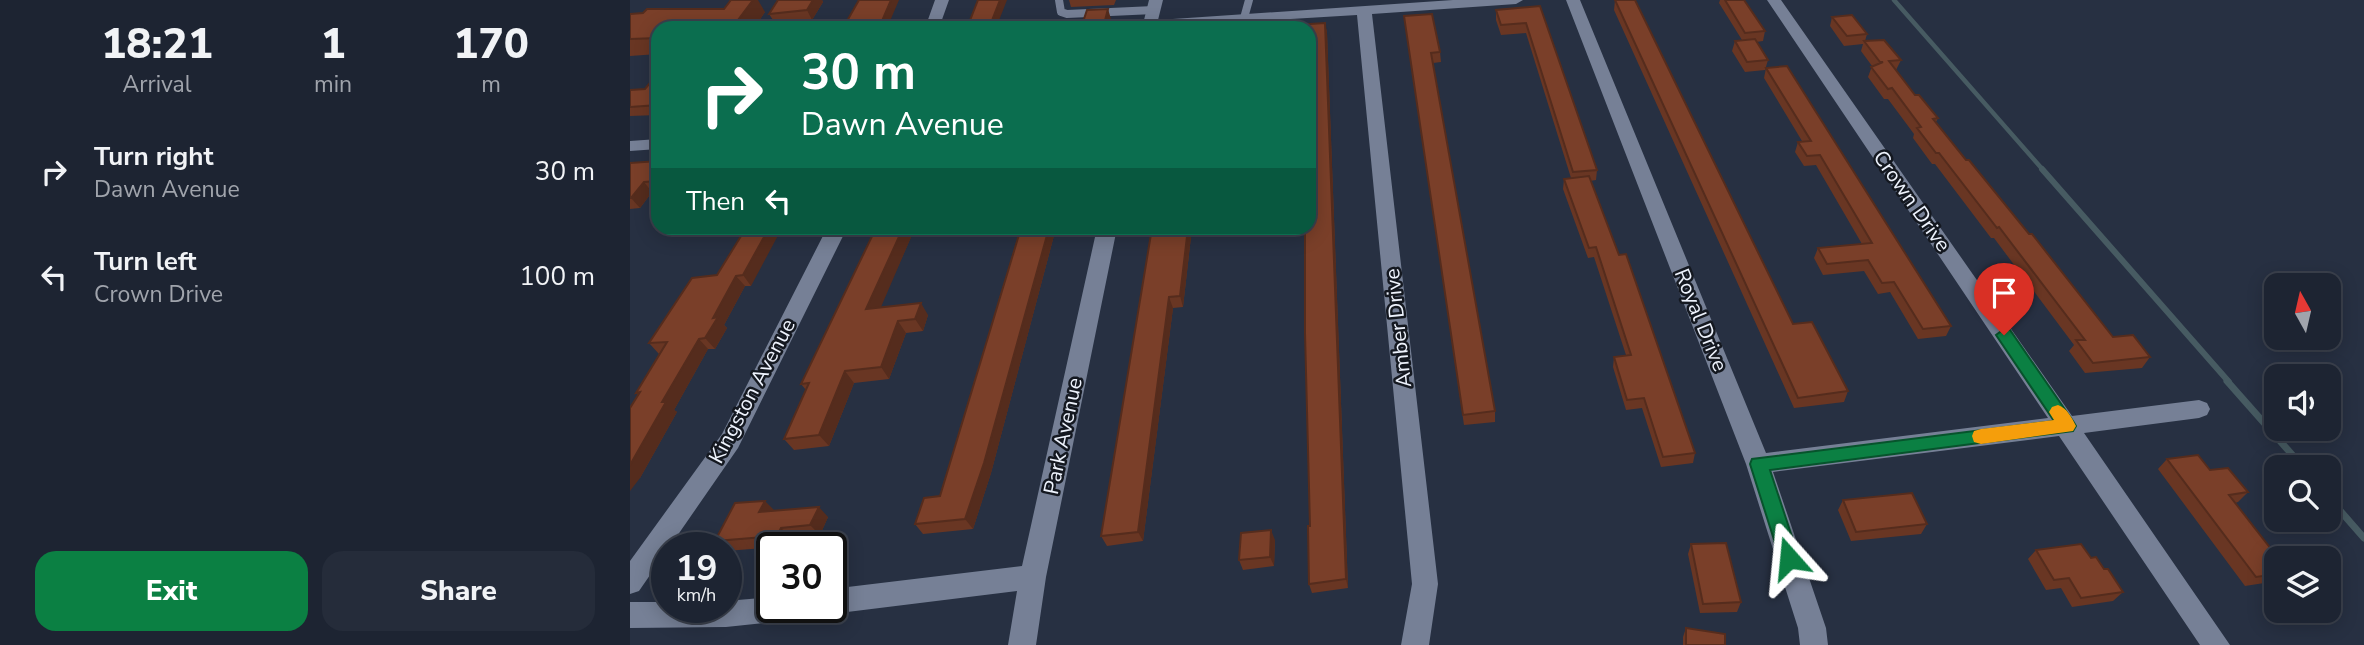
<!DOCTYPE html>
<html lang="en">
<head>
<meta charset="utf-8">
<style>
	:root { --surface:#1d2432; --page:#252c3a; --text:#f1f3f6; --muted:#a0a4ac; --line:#3b414d; --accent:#0b8043 }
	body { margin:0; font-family:"Nunito Sans",sans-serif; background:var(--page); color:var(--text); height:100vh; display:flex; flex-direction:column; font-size:26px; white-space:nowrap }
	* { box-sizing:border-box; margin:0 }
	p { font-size:23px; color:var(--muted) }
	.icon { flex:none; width:38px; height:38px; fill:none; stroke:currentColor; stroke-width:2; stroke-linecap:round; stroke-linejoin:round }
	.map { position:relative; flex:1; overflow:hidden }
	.drawer { display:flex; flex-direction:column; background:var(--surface); width:630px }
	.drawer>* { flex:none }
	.guide { position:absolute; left:21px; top:21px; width:665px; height:214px; border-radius:21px; box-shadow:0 4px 18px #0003,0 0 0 2px var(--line); background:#0b6e4f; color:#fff; overflow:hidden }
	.needle { width:46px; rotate:352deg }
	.buttons { position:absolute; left:1634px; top:273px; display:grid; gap:14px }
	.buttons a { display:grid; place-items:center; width:77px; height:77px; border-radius:14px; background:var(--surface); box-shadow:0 4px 18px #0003,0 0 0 2px var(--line); font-size:35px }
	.speed { position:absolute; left:21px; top:532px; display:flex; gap:14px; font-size:35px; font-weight:700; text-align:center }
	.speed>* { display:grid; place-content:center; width:91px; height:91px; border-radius:50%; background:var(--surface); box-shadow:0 4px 18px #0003,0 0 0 2px var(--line); line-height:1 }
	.speed small { font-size:18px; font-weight:400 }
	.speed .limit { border:4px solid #111; border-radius:10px; background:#fff; color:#111 }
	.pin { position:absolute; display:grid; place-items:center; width:60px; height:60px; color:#fff; margin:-72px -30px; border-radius:50% 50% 50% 0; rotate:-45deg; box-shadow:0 0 7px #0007 }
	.pin .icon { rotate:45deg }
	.me { position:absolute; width:77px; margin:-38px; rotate:342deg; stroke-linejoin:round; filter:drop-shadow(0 0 5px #0008) }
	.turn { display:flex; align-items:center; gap:24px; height:147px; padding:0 35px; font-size:32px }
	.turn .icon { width:91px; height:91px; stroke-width:2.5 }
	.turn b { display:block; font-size:49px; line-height:60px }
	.then { display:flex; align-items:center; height:66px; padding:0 35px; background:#0003; gap:14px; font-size:26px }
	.eta { display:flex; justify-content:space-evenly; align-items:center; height:119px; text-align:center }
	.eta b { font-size:42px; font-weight:800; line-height:49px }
	.cta { display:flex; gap:14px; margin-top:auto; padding:14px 35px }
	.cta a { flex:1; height:80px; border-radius:21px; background:var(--accent); color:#fff; font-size:28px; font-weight:800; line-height:80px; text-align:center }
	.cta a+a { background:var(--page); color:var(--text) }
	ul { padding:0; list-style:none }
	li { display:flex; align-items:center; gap:21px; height:105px; padding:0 35px }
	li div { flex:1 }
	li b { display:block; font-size:26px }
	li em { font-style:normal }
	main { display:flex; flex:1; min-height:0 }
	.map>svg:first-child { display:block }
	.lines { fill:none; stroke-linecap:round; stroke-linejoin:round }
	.stream-far2 { stroke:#475b62; stroke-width:4.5 }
	.stream-far1 { stroke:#475b62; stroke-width:6 }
	.stream { stroke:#475b62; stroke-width:7 }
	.lane { stroke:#768096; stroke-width:8 }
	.street { fill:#768096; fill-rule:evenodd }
	.wall { fill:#693623 }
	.shaded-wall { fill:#552c1d }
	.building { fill:#7a3f29; stroke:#552c1d; stroke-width:2 }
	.route { fill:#0b8043; stroke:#07532c; stroke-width:2 }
	.slow { fill:#f59e0b }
	.labels { text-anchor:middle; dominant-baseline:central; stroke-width:5; stroke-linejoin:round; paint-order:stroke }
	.street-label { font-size:21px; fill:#eef3fd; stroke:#141820 }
</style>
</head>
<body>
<main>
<section class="drawer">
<div class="eta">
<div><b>18:21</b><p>Arrival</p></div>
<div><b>1</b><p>min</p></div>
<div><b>170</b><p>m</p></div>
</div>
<ul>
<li><svg class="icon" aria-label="right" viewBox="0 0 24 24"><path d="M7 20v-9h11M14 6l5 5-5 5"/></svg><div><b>Turn right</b><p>Dawn Avenue</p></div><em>30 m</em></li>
<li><svg class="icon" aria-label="left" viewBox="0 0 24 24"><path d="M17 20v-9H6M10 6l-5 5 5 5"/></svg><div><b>Turn left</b><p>Crown Drive</p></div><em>100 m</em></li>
</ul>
<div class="cta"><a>Exit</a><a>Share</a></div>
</section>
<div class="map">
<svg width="1734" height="645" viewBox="0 0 1734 645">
	<rect width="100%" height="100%" fill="#273042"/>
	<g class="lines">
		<!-- stream-far2 -->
		<path class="stream-far2" d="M1264,0L1414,171"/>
		<!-- stream-far1 -->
		<path class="stream-far1" d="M1412,169L1599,382"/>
		<!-- stream -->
		<path class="stream" d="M1597,381L1673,467
			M1699,498L1734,538"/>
		<!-- lane -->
		<path class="lane" d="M429,0L431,12L437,14L524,10
			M614,18L619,0"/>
		<!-- street -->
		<path class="street" d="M305,0H319L309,28H295Z
			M519,0H533L528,20L823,0H893L886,4L742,14L808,584L799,645H771L782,584L727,15L512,28Z
			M936,0H950L1136,453L1418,418L1137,0H1151L1442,416L1569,400L1577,403L1580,409L1577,415L1569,418L1454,433L1600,645H1570L1429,436L1143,472L1196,628L1198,645H1170L1168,628L1116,464Z
			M28,139V149L0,151V141Z
			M197,228H217L108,448L9,591L0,594V561L92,434Z
			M467,228H487L416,577L406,645H378L387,591L201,614L192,611L190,607H201V589L392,566Z
			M142,597V607H175L172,616L162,620L96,627L0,628V602H37V607H96V601Z"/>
	</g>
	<!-- wall -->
	<path class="wall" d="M148,0H192L193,2L182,20L145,23L139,14Z
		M439,0H486L484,5L441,7Z
		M985,0L1163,324L1218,391L1214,402L1164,408L984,10Z
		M1090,0H1114L1135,31L1133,41L1126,42L1138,60L1135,70L1115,72L1102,51L1105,41L1112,40L1089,3Z
		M910,6L967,170L966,180L960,181L1065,453L1063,463L1031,467L1012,408L996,410L983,367L984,357L996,355L964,257L958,258L933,189L934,179L941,178L896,33L871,35L866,20V10Z
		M135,12L124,28H28V54L0,56V14Z
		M774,16L810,52L811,62L803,63L865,411V422L834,425Z
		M1202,17L1237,34L1235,41L1271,60L1266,70L1285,95L1308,118L1306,122L1336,160L1483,337L1520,357L1512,368L1455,373L1439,351L1444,345L1364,238H1361L1305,164H1302L1283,138L1284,134L1258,99H1254L1238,77L1242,66L1231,51L1233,44L1214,46L1200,26Z
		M695,23L697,33L718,588L682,593L679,584Z
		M1136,68L1321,326L1316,336L1288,339L1260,292L1248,294L1234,271L1193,275L1184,258L1188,248L1232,244L1186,165L1174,166L1165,152L1168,142L1172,141L1134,78Z
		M28,73V115L0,116V90L15,89Z
		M28,161V192H22L10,208L0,209V163Z
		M116,228L121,286H115L94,325L97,328L85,349H78L44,410L47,412L10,478L8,395L6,393L29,354L19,343L87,275Z
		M246,228H285L250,307L298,315L293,331L276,333L259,379L224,383L199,446L164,450L154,439L176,390L171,384Z
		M391,228H426L361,473L343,529L293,534L285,524L310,496Z
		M522,228H562L553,307L543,308L513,541L477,546L471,536Z
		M608,228L607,235L585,236L584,231Z
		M1537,459L1580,470L1618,492L1608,502L1605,503L1647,558V581L1615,586L1528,469Z
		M1213,500L1297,524L1291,534L1221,541L1208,510Z
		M144,510L198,517L190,535L161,537L157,546L96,551V548H92L85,541Z
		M645,540L644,566L613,570L609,560Z
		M1061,544L1111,602L1107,612L1070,613L1058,554Z
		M1406,550L1461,558L1474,569L1493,592L1483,601L1442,607L1431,588L1416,590L1398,559Z
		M1056,628L1095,645H1053V637Z"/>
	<!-- shaded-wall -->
	<path class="shaded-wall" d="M123,0H128L135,12L124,28H108L105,24Z
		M183,0H192L193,2L182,20L177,10Z
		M261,0H269L257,28H249Z
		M370,0H377L366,28H359Z
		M478,9L481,19L478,28H473Z
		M695,23L697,33L718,588L716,579Z
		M14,182L22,192L10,208L1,198Z
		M139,228H152L121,286L113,275Z
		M273,228H285L245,321L236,309Z
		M419,228H426L361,473L343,529L335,519Z
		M558,228H562L553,307L550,296Z
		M106,276L115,286L94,325L97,328L85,349L75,338L83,318Z
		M539,297L543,308L513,541L508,532Z
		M291,303L298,315L293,331L285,319Z
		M268,321L276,333L259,379L251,367Z
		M69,339L78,349L44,410L47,412L10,478L0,491V465L32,402Z
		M215,371L224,383L199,446L189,435Z
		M135,501L145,511L129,512Z
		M189,507L198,517L190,535L180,525Z
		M151,528L161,537L157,546L147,536Z
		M641,530L645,540L644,566L640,557Z"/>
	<!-- building -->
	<path class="building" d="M101,0H123L105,24L62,28H28V38L0,39V14L13,13L17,9H94Z
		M148,0H183L177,10L139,14Z
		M229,0H261L249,28H213Z
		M348,0H370L359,28H337Z
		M985,0H1005L1163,324L1182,322L1218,391L1168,398Z
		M1095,0H1114L1135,31L1115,33Z
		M910,6L967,170L943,172L896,23L871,25L866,10Z
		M478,9L473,28H451L457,10Z
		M802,14L810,52L801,53L865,411L833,415L774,16Z
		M1222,15L1237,34L1217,36L1202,17Z
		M695,23L716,579L679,584L678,526H680L675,333V228H679V28H648V26Z
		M1125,39L1138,60L1117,62L1105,41Z
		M1254,40L1271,60L1259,61L1285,95H1289L1308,118L1303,119L1336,160H1339L1399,234H1402L1483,337L1503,335L1520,357L1463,363L1446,340H1455L1369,227L1367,228L1309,153H1306L1287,128L1291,127L1262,88L1258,89L1241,67L1253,62H1250L1234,41Z
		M1157,66L1321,326L1293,329L1264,282L1252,283L1238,260L1197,264L1188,248L1242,243L1190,155L1177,156L1168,142L1181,141L1136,68Z
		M28,73V105L0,107V90L15,89Z
		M28,161V181L14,182L1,198H0V163Z
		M959,176L989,255L996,254L1065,453L1033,457L1014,398L997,400L984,357L1001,355L966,247L959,248L934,179Z
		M116,228H139L113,275L106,276L83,318L88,317L75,338L69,339L32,402H36L0,465V408L10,392L6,393L37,342L19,343L62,278L87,275Z
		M246,228H273L236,309L291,303L285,319L268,321L251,367L215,371L189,435L154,439L179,383L171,384Z
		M391,228H419L354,463L335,519L285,524L294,498L310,496Z
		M522,228H558L550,296L539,297L508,532L471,536Z
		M584,228H606L605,229L584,231Z
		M1568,455L1580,470L1598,468L1618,492L1599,495L1648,558H1647V574L1626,577L1537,459Z
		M1282,493L1297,524L1226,532L1213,500Z
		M135,501L129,512L189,507L180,525L151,528L147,536L85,541L105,503Z
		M641,530L640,557L609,560L611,533Z
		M1096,543L1111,602L1073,604L1061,544Z
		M1451,544L1461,558L1466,557L1474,569H1478L1493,592L1451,598L1439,578L1424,580L1406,550Z
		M1056,628L1095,634V645H1056Z"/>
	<!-- route -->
	<path class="route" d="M1374,329L1380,330L1443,421L1446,426L1443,431L1140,470L1169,558L1166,565L1159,567L1152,565L1120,464L1122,459L1424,421L1366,335Z"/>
	<!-- slow -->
	<path class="slow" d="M1428,405C1437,408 1442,418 1446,426L1443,431L1351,444L1344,442L1342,436L1344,431L1351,429L1424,420L1419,412L1422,407Z"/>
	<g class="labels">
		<!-- street labels -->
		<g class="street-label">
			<text transform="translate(1282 201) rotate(55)">Crown Drive</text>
			<text transform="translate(1071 320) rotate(68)">Royal Drive</text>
			<text transform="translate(768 328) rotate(-96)">Amber Drive</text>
			<text transform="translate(122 391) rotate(-62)">Kingston Avenue</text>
			<text transform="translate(433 436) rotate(-78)">Park Avenue</text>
		</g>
	</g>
</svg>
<div class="buttons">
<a><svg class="needle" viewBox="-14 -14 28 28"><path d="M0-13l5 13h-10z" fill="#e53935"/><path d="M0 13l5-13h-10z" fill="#a0a4ac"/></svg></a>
<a><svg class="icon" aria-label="sound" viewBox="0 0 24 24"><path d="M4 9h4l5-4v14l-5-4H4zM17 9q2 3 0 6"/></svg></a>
<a><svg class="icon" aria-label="search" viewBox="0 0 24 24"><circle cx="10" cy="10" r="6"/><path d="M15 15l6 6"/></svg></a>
<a><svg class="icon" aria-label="layers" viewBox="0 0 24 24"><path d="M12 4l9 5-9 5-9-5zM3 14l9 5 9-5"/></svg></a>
</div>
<div class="speed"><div>19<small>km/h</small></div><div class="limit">30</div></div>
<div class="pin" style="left:1374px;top:335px;background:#d93025"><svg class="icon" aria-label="arrive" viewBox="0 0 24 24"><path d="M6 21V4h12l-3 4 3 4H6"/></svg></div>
<svg class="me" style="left:1159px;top:558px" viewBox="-20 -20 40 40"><path d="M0-17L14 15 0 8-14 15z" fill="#0b8043" stroke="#fff" stroke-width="4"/></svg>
<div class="guide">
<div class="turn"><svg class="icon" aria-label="right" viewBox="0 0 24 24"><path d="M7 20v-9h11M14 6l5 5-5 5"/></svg><div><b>30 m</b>Dawn Avenue</div></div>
<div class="then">Then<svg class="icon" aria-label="left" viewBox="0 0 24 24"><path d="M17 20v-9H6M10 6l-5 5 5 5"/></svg></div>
</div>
</div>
</main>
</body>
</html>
